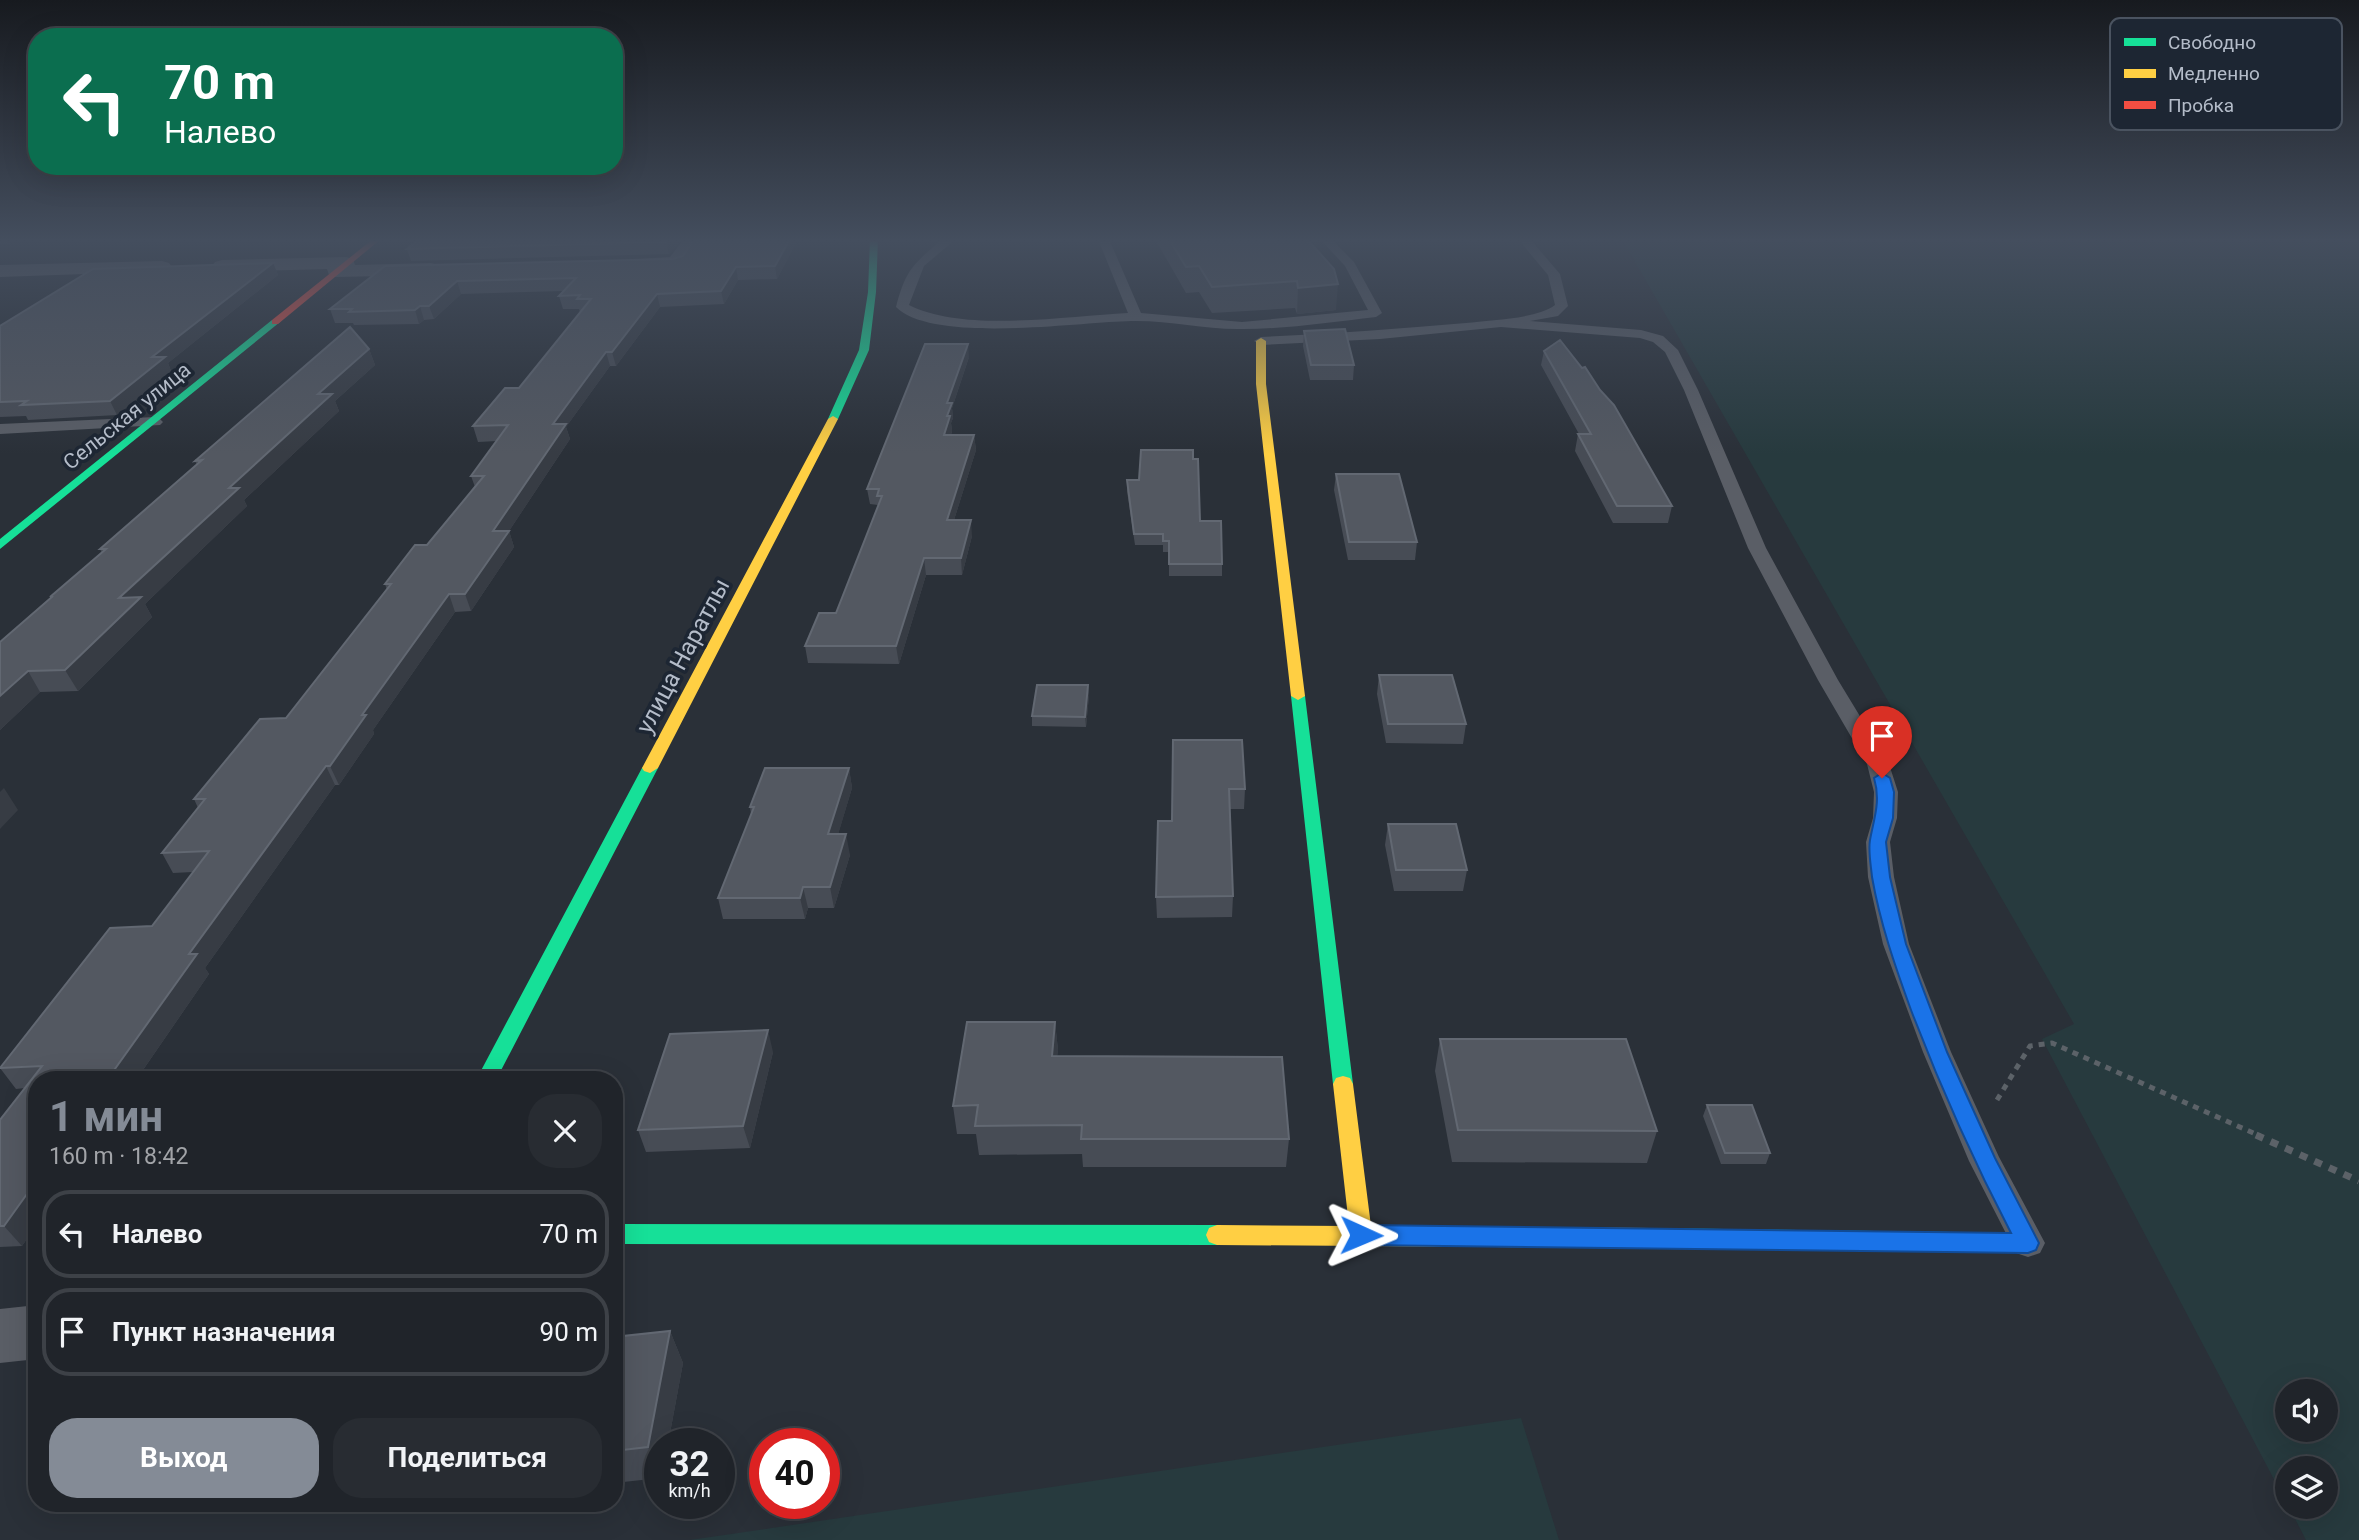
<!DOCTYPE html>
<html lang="ru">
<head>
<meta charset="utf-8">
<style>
	:root { --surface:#20242a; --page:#282c32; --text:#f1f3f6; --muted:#a2a4a8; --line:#3d4147; --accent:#848b96 }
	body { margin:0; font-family:Roboto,sans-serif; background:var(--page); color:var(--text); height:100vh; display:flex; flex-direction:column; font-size:26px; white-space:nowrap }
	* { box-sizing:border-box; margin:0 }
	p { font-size:23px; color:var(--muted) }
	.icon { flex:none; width:38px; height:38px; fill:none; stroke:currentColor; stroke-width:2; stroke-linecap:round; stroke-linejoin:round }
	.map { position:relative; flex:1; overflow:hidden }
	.side { position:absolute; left:28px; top:1071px; width:595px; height:441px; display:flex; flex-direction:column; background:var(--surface); border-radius:28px; box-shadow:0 7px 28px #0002,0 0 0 2px var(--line) }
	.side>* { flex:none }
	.guide { position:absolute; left:28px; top:28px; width:595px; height:147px; border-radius:28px; box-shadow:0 7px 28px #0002,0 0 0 2px var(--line); background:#0b6e4f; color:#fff; overflow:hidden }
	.controls { position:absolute; left:2275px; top:1379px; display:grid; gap:14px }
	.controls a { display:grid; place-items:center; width:63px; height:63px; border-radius:50%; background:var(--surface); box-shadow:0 7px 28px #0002,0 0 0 2px var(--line); font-size:35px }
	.speed { position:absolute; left:644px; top:1428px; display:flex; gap:14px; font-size:35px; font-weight:700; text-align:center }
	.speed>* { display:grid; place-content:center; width:91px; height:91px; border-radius:50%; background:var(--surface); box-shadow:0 7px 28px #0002,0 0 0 2px var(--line); line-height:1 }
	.speed small { font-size:18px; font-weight:400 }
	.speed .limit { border:10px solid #d22; background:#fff; color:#111 }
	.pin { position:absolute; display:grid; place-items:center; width:60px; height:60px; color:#fff; margin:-72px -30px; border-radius:50% 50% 50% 0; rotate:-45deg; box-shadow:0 0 7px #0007 }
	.pin .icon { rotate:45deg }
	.me { position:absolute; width:77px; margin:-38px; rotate:91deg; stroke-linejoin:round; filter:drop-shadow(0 0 5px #0008) }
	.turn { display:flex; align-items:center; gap:24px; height:147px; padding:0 21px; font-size:32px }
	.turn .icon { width:91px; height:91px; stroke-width:2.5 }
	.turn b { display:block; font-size:49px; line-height:60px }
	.round { display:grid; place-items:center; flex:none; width:74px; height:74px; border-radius:28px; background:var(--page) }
	.overview { display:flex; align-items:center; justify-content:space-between; height:119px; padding:0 21px }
	h1 { font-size:42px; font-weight:700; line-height:52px; color:var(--accent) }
	.cta { display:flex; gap:14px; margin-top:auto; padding:14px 21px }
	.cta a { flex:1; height:80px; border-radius:28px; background:var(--accent); color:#fff; font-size:28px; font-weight:700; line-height:80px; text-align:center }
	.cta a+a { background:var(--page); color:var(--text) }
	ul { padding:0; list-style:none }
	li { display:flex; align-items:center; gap:21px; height:88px; margin:0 14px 10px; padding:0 7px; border:4px solid var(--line); border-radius:28px }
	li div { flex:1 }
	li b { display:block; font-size:26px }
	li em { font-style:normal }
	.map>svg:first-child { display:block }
	.green { fill:#273a3e; fill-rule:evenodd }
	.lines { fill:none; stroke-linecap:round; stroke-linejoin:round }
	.path-far1 { stroke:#5c6268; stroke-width:5; stroke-dasharray:6 6; stroke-linecap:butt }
	.path { stroke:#5c6268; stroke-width:7; stroke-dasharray:8 8; stroke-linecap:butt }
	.lane { fill:#5a5e66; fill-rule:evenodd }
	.street { fill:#5a5e66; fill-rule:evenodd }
	.fast { fill:#16e098; fill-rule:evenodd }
	.slow { fill:#ffcf43; fill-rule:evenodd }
	.jam { fill:#f24e42; fill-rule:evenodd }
	.wall { fill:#474c55 }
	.shaded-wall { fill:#373c44 }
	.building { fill:#535861; stroke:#626872; stroke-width:2 }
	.route { fill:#1a73e8; stroke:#114b97; stroke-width:2 }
	.labels { text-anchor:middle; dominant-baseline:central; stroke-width:7; stroke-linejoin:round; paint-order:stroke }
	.far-street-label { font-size:21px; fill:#b4bcc9; stroke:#1d2633 }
	.street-label { font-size:24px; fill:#b4bcc9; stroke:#1d2633 }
	.key { fill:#1d2633; stroke:#4a5360; stroke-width:2 }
	.key-label { font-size:19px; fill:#b4bcc9 }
</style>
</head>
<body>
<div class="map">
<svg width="2359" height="1540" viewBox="0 0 2359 1540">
	<rect width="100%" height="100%" fill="#2a3038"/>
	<!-- green -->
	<path class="green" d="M1626,239H2359V1540H2306L2289,1507H2326V1468H2287V1504L2042,1039L2074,1024L1626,246ZM2287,1391H2326V1430H2287Z
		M1521,1418L1559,1540H690Z"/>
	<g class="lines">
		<!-- path-far1 -->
		<path class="path-far1" d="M1997,1100L2030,1046L2052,1043L2260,1136"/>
		<!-- path -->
		<path class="path" d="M2256,1135L2359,1181"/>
		<!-- lane -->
		<path class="lane" d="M940,239H950L951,243L924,266L909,305C964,333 1066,316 1128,313L1098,239H1109L1141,313L1242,322L1368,310L1345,266L1320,239H1331L1354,262L1382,313L1376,317C1332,322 1288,329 1243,329C1206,330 1169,320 1131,321C1079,322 933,344 896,307C905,272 912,265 939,242Z
			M1518,239H1530L1560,274L1568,306L1558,316L1530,321L1641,330L1663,336L1678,350L1698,390L1766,548L1838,680L1889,764L1898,792L1897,818L1890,842L1894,877L1909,944L1951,1052L1999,1157L2045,1243L2040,1253L2028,1257L2016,1253L1969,1161L1923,1052L1883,944L1868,877L1866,842L1873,818L1874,792L1867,764L1818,680L1748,548L1684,390L1665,352L1653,342L1640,338L1501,327L1380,339L1261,345L1254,341L1261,337C1330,334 1398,329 1466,323C1490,320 1537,319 1555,305L1548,275Z
			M155,417L160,419L163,422L160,425L0,434V424Z"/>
		<!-- street -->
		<path class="street" d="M684,239H702L683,267L631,270L624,268L621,264L624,260L670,257Z
			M346,257L353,259L355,265L431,263L438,265L441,269L438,273L431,275L336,277L329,275L327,269L222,272L215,270L212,266L215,262L222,260Z
			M162,261L169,263L172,267L169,271L0,277V265Z
			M37,1305V1359L0,1363V1309Z"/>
		<!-- fast -->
		<path class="fast" d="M870,239H878L876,292L869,350L838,419L833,422L828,419L859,350L868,292Z
			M272,320L280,322L0,549V539Z
			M1298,692L1305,696L1353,1084L1350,1090L1343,1092L1336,1090L1333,1084L1291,696Z
			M650,763L658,768L496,1080H476L642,768Z
			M614,1224L1217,1225L1225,1228L1228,1235L1225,1242L1217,1245L614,1244Z
			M1649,1228L2028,1233L2036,1236L2039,1243L2036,1250L2028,1253L1649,1248L1641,1245L1638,1238L1641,1231Z"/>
		<!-- slow -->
		<path class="slow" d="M1261,338L1266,341V384L1305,696L1298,700L1291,696L1256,384V341Z
			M833,416L838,419L658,768L650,773L644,771L642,768L828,419Z
			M1343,1076L1350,1078L1353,1084L1371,1226L1649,1228L1657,1231L1660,1238L1657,1245L1649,1248L1217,1245L1209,1242L1206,1235L1209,1228L1217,1225L1349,1226L1333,1084L1336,1078Z"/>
		<!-- jam -->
		<path class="jam" d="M373,239H381L278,324H272V320Z"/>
	</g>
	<!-- wall -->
	<path class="wall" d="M0,239H19L9,244H0Z
		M682,239L669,254L411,261L407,249Z
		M798,239L777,279L738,280L724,304L660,307L616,366H610L566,427L570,439L509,531L514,547L471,611L455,612L373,730L374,734L339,785H335L205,968L209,974L22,1246L0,1247V1120L25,1088L16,1089L0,1068L152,926L193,872L173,873L162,853L198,808L194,799L286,718L387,590L385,584L427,545L475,487L471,476L497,441L478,442L473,426L519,388L580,312L579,309H563L559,296L563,291L461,294L434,319L424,320L419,324L354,325L353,323H335L330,309L385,266L673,259Z
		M994,239H1034V241L994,242Z
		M1155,239H1307L1336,310L1297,314L1295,308L1212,313L1199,292L1186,293Z
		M273,263L278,275L168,363L171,371L117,415L28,420L26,416L0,417V326Z
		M1304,331L1354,365L1353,380H1310L1303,346Z
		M369,349L375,365L335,401L339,411L244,500L247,506L145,604L152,617L78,691L40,692L0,730V642L102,553L100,549L197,465L195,461Z
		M1544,351L1672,506L1668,523H1613L1575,451L1578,434H1579L1541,365Z
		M969,357L952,408L953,418L951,423L952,431L951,435H974L976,450L954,520L972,536L962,575H926L899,664L808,663L805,646L836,613L878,506V505L870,504L867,489Z
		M1193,459L1200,521L1222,564V576H1169V552H1163V545H1135L1127,491V480H1139Z
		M1336,474L1417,542L1415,560H1348L1334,490Z
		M1379,675L1466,724L1463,744L1386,743L1377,694Z
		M1088,685L1089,695L1086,727L1032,726V716Z
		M1173,740L1245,789L1244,809H1230L1233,896L1232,917L1157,918L1156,897L1172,821Z
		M849,768L852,788L838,834L850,855L834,908H808L805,919H723L718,898L751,814L750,807Z
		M1388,824L1467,870L1463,891H1394L1385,845Z
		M1055,1022L1058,1050L1057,1056L1289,1139L1286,1167H1083L1082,1154L979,1155L976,1134H957L953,1106Z
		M1440,1039L1657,1131L1647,1163L1452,1162L1435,1071Z
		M773,1052L750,1148L646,1152L638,1130Z
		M1707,1105L1770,1153L1766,1164H1721L1703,1116Z
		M670,1331L683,1363L668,1444H660V1478L614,1483V1337Z
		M341,1503H438L348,1513Z"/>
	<!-- shaded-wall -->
	<path class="shaded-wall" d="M6,239H19L9,244Z
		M669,239H682L669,254L666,242Z
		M790,239H798L777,279L775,266Z
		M273,263L278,275L168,363L171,371L117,415L110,401L152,357Z
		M736,267L738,280L724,304L721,291Z
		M457,281L461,294L434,319L429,306Z
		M1338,284L1336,310L1297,314L1298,288Z
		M657,294L660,307L616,366L612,352Z
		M420,306L424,320L419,324L415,310Z
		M968,344L969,357L952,408L953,418L951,423L952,431L946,450L944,435L947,403Z
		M369,349L375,365L335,401L339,411L244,500L247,506L145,604L152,617L78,691L65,670L119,598L229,488L318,394Z
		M606,352L610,366L566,427L570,439L509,531L514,547L471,611L465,594L493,531L553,424Z
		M974,435L976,450L949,536L947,520Z
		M971,520L972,536L962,575L961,558Z
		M924,558L926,575L899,664L896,646Z
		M449,594L455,612L373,730L374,734L339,785L330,766L362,715Z
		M28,671L40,692L0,730V696Z
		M1088,685L1089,695L1086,727L1085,717Z
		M326,766L335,785L205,968L209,974L136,1080H107L189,954Z
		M849,768L852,788L832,855L828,834Z
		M4,788L18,810L0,829V792Z
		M846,834L850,855L834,908L830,887Z
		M803,887L808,908L805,919L800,898Z
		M1055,1022L1058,1050L1054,1084L1052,1056Z
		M768,1030L773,1052L750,1148L743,1126Z
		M37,1180V1224L22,1246L4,1226Z
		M670,1331L683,1363L668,1444H660V1473L648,1447Z"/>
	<!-- building -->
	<path class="building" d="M419,239H669L666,242L407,249Z
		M694,239H790L775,266L736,267L721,291L657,294L612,352H606L553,424H566L493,531H509L465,594H449L362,715H366L330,766H326L189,954H197L107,1080H37V1180L4,1226H0V1120L42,1066L0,1068L110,928L152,926L209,851L162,853L205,799H194L260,719L286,718L391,584H385L415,545H427L484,476H471L508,425L473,426L505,388H519L591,299H577L580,295L559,296L576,278L457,281L429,306H420L415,310L349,312L352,309H330L385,266L673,259L683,256Z
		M1169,239H1307L1334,269L1338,284L1298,288L1297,281L1212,287L1199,266L1186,267Z
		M273,263L152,357H165L110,401L21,405L27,401L0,402V326L93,269Z
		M350,327L369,349L318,394H332L229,488H239L119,598L141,597L65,670L28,671L0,696V642L53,596L50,597L106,549H100L202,460L195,461Z
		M1345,329L1354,365H1311L1304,331Z
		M1560,340L1582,368L1585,367L1600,390L1614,405L1672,506H1617L1578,434H1591L1544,351Z
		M925,344H968L947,403H952L947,416H950L944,435H974L947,520H971L961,558H924L896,646H805L819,613H836L882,496H877L879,489H867Z
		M1141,450H1193V459H1198L1200,521H1221L1222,564H1169V541H1163V534H1134L1127,480H1139Z
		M1336,474H1399L1417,542H1349Z
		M1379,675H1452L1466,724H1388Z
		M1037,685H1088L1085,717L1032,716Z
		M1173,740H1242L1245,789H1229L1233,896L1156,897L1158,821H1172Z
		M765,768H849L828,834H846L830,887H803L800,898H718L754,807H750Z
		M1388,824H1456L1467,870H1396Z
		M967,1022H1055L1052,1056L1282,1057L1289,1139H1081L1082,1125L975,1126L978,1105L953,1106Z
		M768,1030L743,1126L638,1130L670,1034Z
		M1440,1039H1626L1657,1131L1458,1130Z
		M1707,1105H1752L1770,1153H1725Z
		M670,1331L648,1447L614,1451V1337Z"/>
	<!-- sky -->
	<linearGradient id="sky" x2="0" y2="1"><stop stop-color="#171a1f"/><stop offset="0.53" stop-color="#444e5e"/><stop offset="1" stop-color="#444e5e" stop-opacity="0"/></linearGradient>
	<rect width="2359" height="454" fill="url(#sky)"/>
	<!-- route -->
	<path class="route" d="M1882,773L1890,778L1894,792L1893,818L1886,842L1890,877L1906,944L1947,1052L1995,1158L2039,1243L2036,1250L2028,1253L1361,1245L1353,1242L1349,1235L1353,1228L1361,1225L2011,1233C1973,1160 1940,1086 1911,1010C1895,966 1880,923 1872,877C1871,866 1868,851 1870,840C1874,818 1881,801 1874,778Z"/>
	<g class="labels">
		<!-- far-street labels -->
		<g class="far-street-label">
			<text transform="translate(127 416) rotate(-39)">Сельская улица</text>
		</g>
		<!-- street labels -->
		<g class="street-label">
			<text transform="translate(683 656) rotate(-62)">улица Наратлы</text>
		</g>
	</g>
	<!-- legend -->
	<rect x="2110" y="18" width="232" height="112" rx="10" class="key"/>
	<rect x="2124" y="38" width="32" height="8" fill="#16e098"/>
	<rect x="2124" y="69" width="32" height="9" fill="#ffcf43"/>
	<rect x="2124" y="101" width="32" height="8" fill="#f24e42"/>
	<g class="key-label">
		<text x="2168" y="49">Свободно</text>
		<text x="2168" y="80">Медленно</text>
		<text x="2168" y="112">Пробка</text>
	</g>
</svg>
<div class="controls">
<a><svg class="icon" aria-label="sound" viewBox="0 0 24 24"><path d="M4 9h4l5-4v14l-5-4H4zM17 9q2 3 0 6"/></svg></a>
<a><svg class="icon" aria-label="layers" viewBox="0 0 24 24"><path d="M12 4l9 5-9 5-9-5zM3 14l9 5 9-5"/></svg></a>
</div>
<div class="speed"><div>32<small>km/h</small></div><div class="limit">40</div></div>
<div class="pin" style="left:1882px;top:778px;background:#d93025"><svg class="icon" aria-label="arrive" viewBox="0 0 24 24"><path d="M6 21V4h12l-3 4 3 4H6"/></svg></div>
<svg class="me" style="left:1361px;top:1235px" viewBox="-20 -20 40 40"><path d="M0-17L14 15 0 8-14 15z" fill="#1a73e8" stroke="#fff" stroke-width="4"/></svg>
<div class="guide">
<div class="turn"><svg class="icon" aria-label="left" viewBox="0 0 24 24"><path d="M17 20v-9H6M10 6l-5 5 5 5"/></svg><div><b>70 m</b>Налево</div></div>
</div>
<section class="side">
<div class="overview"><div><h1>1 мин</h1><p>160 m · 18:42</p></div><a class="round"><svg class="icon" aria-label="close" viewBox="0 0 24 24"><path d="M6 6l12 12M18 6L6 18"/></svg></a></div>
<ul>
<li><svg class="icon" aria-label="left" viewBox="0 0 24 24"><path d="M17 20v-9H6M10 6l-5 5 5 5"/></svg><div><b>Налево</b></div><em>70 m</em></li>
<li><svg class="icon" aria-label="arrive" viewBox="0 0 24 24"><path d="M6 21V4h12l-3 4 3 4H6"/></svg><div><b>Пункт назначения</b></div><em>90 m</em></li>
</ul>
<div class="cta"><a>Выход</a><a>Поделиться</a></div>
</section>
</div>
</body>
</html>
